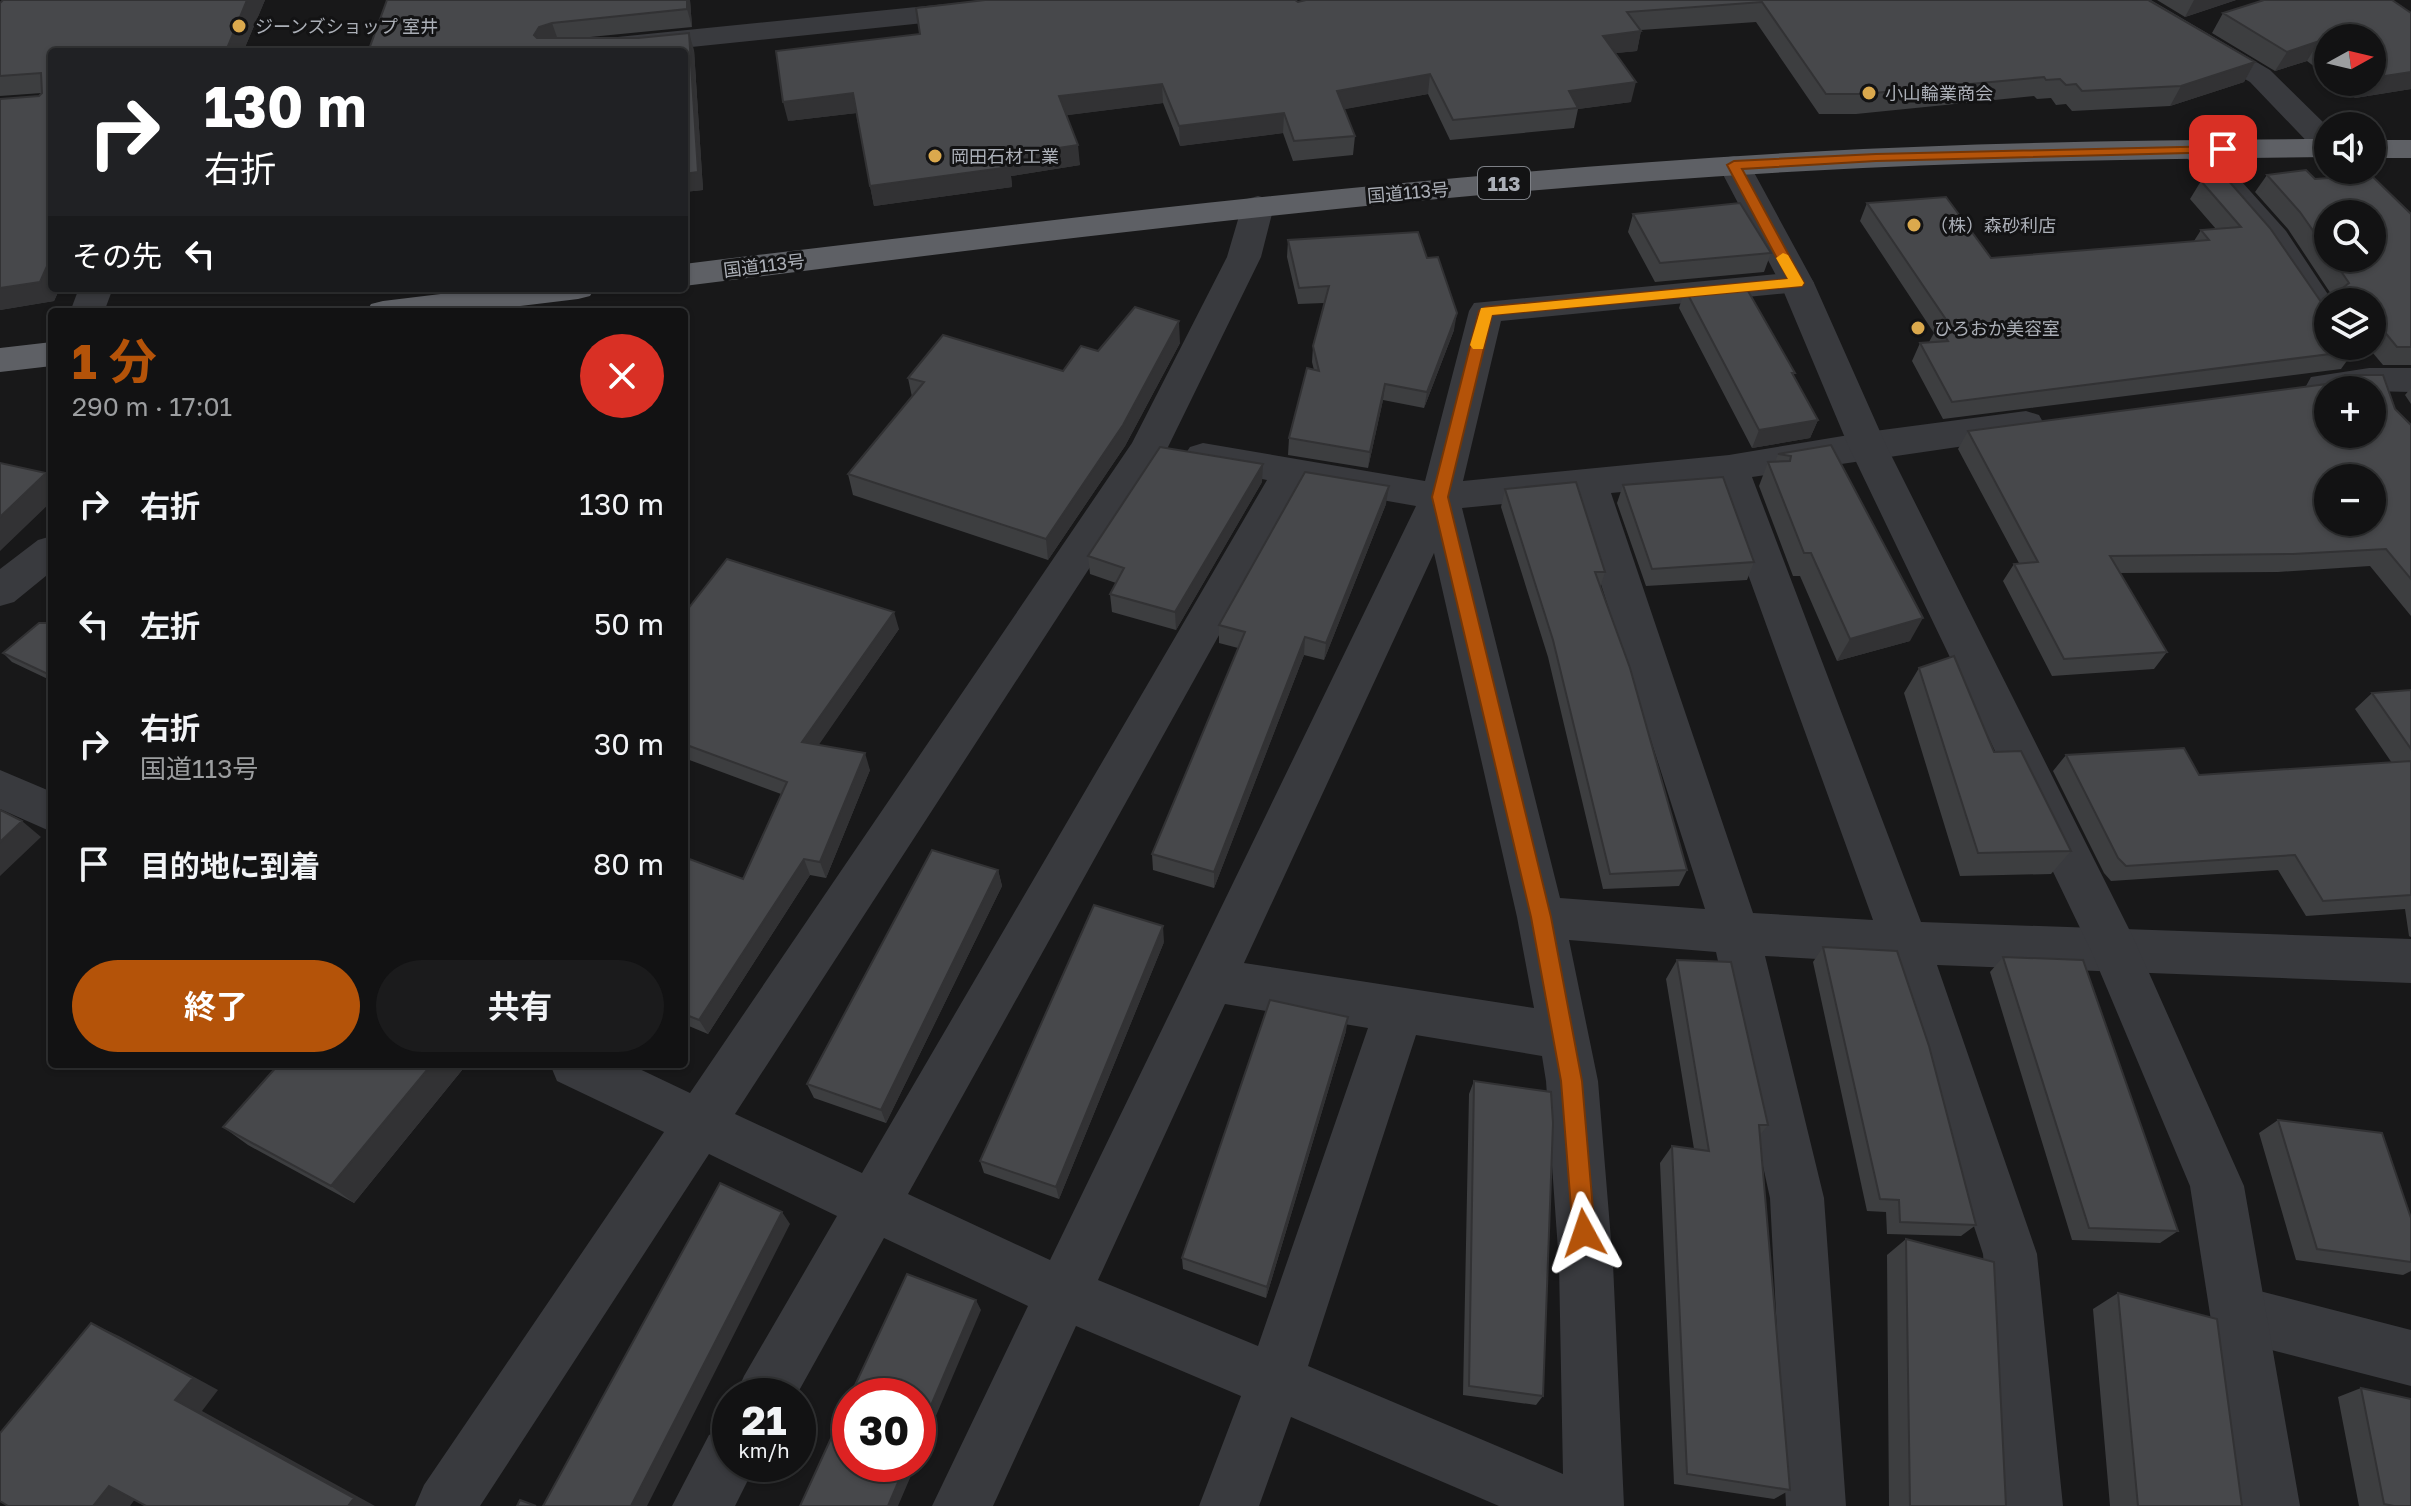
<!DOCTYPE html>
<html lang="ja">
<head>
<meta charset="utf-8">
<style>
	:root { --surface:#121213; --page:#1b1b1c; --text:#f1f3f6; --muted:#9c9ea0; --line:#313233; --accent:#b45309 }
	body { margin:0; font-family:"Golos Text","Noto Sans JP",sans-serif; background:var(--page); color:var(--text); height:100vh; display:flex; flex-direction:column; font-size:30px; white-space:nowrap }
	* { box-sizing:border-box; margin:0 }
	p { font-size:26px; color:var(--muted) }
	.icon { flex:none; width:44px; height:44px; fill:none; stroke:currentColor; stroke-width:2; stroke-linecap:round; stroke-linejoin:round }
	.map { position:relative; flex:1; overflow:hidden }
	.details { position:absolute; left:48px; top:308px; width:640px; height:760px; display:flex; flex-direction:column; background:var(--surface); border-radius:8px; box-shadow:0 2px 6px #0004,0 0 0 2px var(--line) }
	.details>* { flex:none }
	.top-card { position:absolute; left:48px; top:48px; width:640px; height:244px; border-radius:8px; box-shadow:0 2px 6px #0004,0 0 0 2px var(--line); background:#202124; color:#fff; overflow:hidden }
	.needle { width:52px; rotate:82deg }
	.controls { position:absolute; left:2314px; top:24px; display:grid; gap:16px }
	.controls a { display:grid; place-items:center; width:72px; height:72px; border-radius:50%; background:var(--surface); box-shadow:0 2px 6px #0004,0 0 0 2px var(--line); font-size:40px }
	.speed { position:absolute; left:712px; top:1378px; display:flex; gap:16px; font-size:40px; font-weight:700; text-align:center }
	.speed>* { display:grid; place-content:center; width:104px; height:104px; border-radius:50%; background:var(--surface); box-shadow:0 2px 6px #0004,0 0 0 2px var(--line); line-height:1 }
	.speed small { font-size:20px; font-weight:400 }
	.speed .limit { border:12px solid #d22; background:#fff; color:#111 }
	.pin { position:absolute; display:grid; place-items:center; width:68px; height:68px; color:#fff; margin:-34px; border-radius:16px; box-shadow:0 4px 12px #0006 }
	.me { position:absolute; width:88px; margin:-44px; rotate:355deg; stroke-linejoin:round; filter:drop-shadow(0 0 6px #0008) }
	.turn { display:flex; align-items:center; gap:28px; height:168px; padding:0 24px; font-size:36px }
	.turn .icon { width:104px; height:104px; stroke-width:2.5 }
	.turn b { display:block; font-size:56px; line-height:68px }
	.then { display:flex; align-items:center; height:76px; padding:0 24px; background:#0003; gap:16px; font-size:30px }
	.round { display:grid; place-items:center; flex:none; width:84px; height:84px; border-radius:42px; background:var(--page) }
	.headline { display:flex; align-items:center; justify-content:space-between; height:136px; padding:0 24px }
	h1 { font-size:48px; font-weight:700; line-height:60px; color:var(--accent) }
	.action { display:flex; gap:16px; margin-top:auto; padding:16px 24px }
	.action a { flex:1; height:92px; border-radius:48px; background:var(--accent); color:#fff; font-size:32px; font-weight:700; line-height:92px; text-align:center }
	.action a+a { background:var(--page); color:var(--text) }
	ul { padding:0; list-style:none }
	li { display:flex; align-items:center; gap:24px; height:120px; padding:0 24px }
	li div { flex:1 }
	li b { display:block; font-size:30px }
	li em { font-style:normal }
	.map>svg:first-child { display:block }
	.lines { fill:none; stroke-linecap:round; stroke-linejoin:round }
	.minor { fill:#393a3e; fill-rule:evenodd }
	.tertiary { fill:#393a3e; fill-rule:evenodd }
	.trunk { fill:#5e6065; fill-rule:evenodd }
	.wall { fill:#3d3e40; fill-rule:evenodd }
	.shaded-wall { fill:#323234 }
	.building { fill:#47484b; stroke:#323234; stroke-width:2; fill-rule:evenodd }
	.route { fill:#b45309; stroke:#753606; stroke-width:2 }
	.slow { fill:#f59e0b }
	.poi-dot { fill:#dba94d; stroke:#131314; stroke-width:3 }
	.labels { text-anchor:middle; dominant-baseline:central; stroke-width:6; stroke-linejoin:round; paint-order:stroke }
	.far-poi-label { font-size:18px; fill:#abafb7; stroke:#131314; text-anchor:start }
	.far-street-label { font-size:18px; fill:#abafb7; stroke:#131314 }
	.shield { fill:#131314; stroke:#7d8086; stroke-width:2 }
	.shield-label { font-size:20px; font-weight:bold; fill:#abafb7 }
</style>
</head>
<body>
<div class="map">
<svg width="2411" height="1506" viewBox="0 0 2411 1506">
	<rect width="100%" height="100%" fill="#181819"/>
	<g class="lines">
		<!-- minor -->
		<path class="minor" d="M2117,0H2151L2270,70L2328,127V154L2317,152L2250,82L2121,6Z
			M2196,141L2207,143L2286,231L2333,302H2328V331L2316,328L2261,244L2180,150L2185,143Z
			M1258,196L1269,199L1274,206L1261,257L1168,447L735,1114L862,1173L1267,480L1190,465L1184,456L1190,447L1203,443L1425,481L1469,311L1474,303L1797,272L1809,275L1814,283L1809,291L1501,321L1463,481L1729,455L1867,432L2026,411L2039,415L2044,424L2039,433L2026,437L1752,477L1921,922L2411,939V983L1937,965L2037,1254L2063,1506H2003L1983,1254L1888,963L1765,956L1824,1198L1846,1506H1786L1770,1198L1716,952L1569,940L1598,1081L1613,1264L1624,1506H1499L1291,1417L1259,1506H1199L1241,1396L1076,1326L993,1506H932L1028,1306L884,1238L796,1396H735L744,1376L837,1216L709,1154L480,1506H415L424,1485L664,1132L557,1081L550,1064H629L690,1093L1132,443L1227,257L1242,206L1247,199ZM1715,483L1873,920L1753,913L1611,493ZM1302,486L1416,506L1050,1260L908,1194ZM1573,497L1705,909L1560,898L1462,508ZM1434,553L1517,917L1534,1008L1244,963ZM1225,1004L1368,1028L1258,1346L1098,1280ZM1416,1035L1542,1056L1546,1081L1559,1264L1563,1474L1308,1366Z
			M79,288H113L104,312H70Z
			M2369,368H2411V392L2328,390V397L2311,395L2306,386L2311,377Z
			M52,536V571L14,602L0,606V569L38,540Z
			M0,770L52,792V832L0,809Z
			M2240,1286L2411,1330V1386L2240,1342L2220,1334L2212,1314L2220,1294Z
			M730,1426V1464H756L735,1506H672L709,1435Z"/>
		<!-- tertiary -->
		<path class="tertiary" d="M986,0H1083L1079,6L1069,8L643,52H543L548,46L558,43Z
			M1734,156L1745,158L1750,165L1814,283L1886,445L2133,937L2244,1186L2300,1506H2240L2190,1186L2093,955L1848,445L1780,283L1718,165L1723,158Z"/>
		<!-- trunk -->
		<path class="trunk" d="M2328,139V157C2154,159 1980,161 1806,171C1430,192 1057,239 684,286V264C1057,219 1431,173 1806,152C1980,142 2154,140 2328,139Z
			M2372,140H2411V158H2372Z
			M490,288H595L590,296L578,299L471,312H366L371,304L383,301Z
			M52,342V366L0,372V348Z"/>
	</g>
	<!-- wall -->
	<path class="wall" d="M3,0H265L243,52H52V288H60L54,301L0,310V99L39,96L42,93L0,96V3Z
		M387,0H690L692,27L580,38L694,50L703,190L684,192V52H368Z
		M2148,0L2255,62L2244,82L2170,106L2072,111L2066,104L2056,105L2051,98L2037,99L2034,96L1856,114H1819L1756,22L1641,30L1637,51L1615,53L1631,102L1578,109L1574,128L1450,140L1428,94L1344,109L1355,136L1353,155L1293,161L1283,133L1180,146L1163,103L1067,115L1080,165L1011,176L1012,187L874,206L856,113L788,121L1298,2Z
		M2157,0H2236L2185,17Z
		M2263,0H2392L2411,13V89L2355,98L2335,82H2372V38H2328V77L2307,61L2275,71L2212,33L2223,13Z
		M2267,175L2315,179L2411,214V365H2383L2367,346H2372V302H2333L2335,300L2288,229L2255,192ZM2328,214L2372,258H2328Z
		M2201,181L2326,312L2328,346L2354,351L2341,369L1943,419L1912,361L1920,343L1929,342L1934,333L1860,221L1867,203L1991,258L2194,241L2201,230L2216,229L2190,199Z
		M1633,214L1771,253L1764,272L1655,282L1628,232Z
		M1288,240L1427,258L1454,330L1424,408L1383,400L1368,468L1288,455L1289,438L1314,370L1312,362L1313,346L1324,303L1298,304L1287,257Z
		M1685,289L1795,373L1793,376L1818,420L1810,438L1752,448L1679,308Z
		M1180,343L1125,446L1048,560L853,495L848,474L912,397L908,378L1063,371L1098,351Z
		M2345,375L2395,409L2411,425V616L2370,566L2278,572L2120,573L2167,652L2154,669L2052,676L2003,581L2014,564L2019,563L1958,449L1968,431L2339,383Z
		M2411,388V404L2405,395Z
		M1831,445L1910,641L1837,661L1800,576H1793L1759,486L1768,462H1775L1778,454Z
		M1262,482L1176,630L1112,612L1110,594L1116,583L1090,574L1088,556Z
		M1623,485L1754,562L1747,580L1646,586L1617,503Z
		M1505,489L1605,572L1600,588L1687,870L1679,886L1603,889L1548,657L1501,507Z
		M1386,504L1324,660L1304,655L1214,888L1153,870L1152,854L1238,648L1219,643V625Z
		M684,614L899,629L818,745L870,770L826,878L810,875L708,1034L684,1024V857L743,879L781,794L684,758Z
		M52,623V681L12,662L3,653Z
		M1919,668L1994,752L2071,851L2051,874L1960,876L1904,693Z
		M2411,690V937L2409,936L2405,909L2306,916L2278,870L2111,881L2104,873L2053,771L2066,755L2199,775L2392,763L2355,709L2372,693Z
		M998,870L1002,886L886,1123L814,1098L807,1084Z
		M1164,942L1059,1199L984,1173L980,1161Z
		M1823,947L1976,1225L1961,1236L1887,1234L1886,1212L1867,1211L1813,962Z
		M2003,957L2178,1231L2160,1243L2072,1240L1990,972Z
		M1677,960L1768,1125L1760,1135L1790,1490L1774,1499L1674,1484L1660,1163L1672,1146L1694,1149L1666,979Z
		M1346,1031L1266,1298L1183,1269L1182,1258Z
		M279,1064H467L354,1203L248,1145L223,1127Z
		M1474,1081L1543,1396L1536,1405L1463,1395L1469,1094Z
		M2278,1120L2411,1218V1271L2403,1275L2296,1260L2259,1133Z
		M1906,1239L2006,1506H1889L1887,1255Z
		M2118,1293L2242,1506H2110L2093,1309Z
		M2361,1388L2411,1506H2359L2338,1397Z"/>
	<!-- shaded-wall -->
	<path class="shaded-wall" d="M247,0H265L243,52H226Z
		M687,0H690L692,27L687,9Z
		M2194,0H2236L2185,17Z
		M552,23L558,40L546,44L534,35L539,27Z
		M1641,31L1637,51L1598,55L1603,36Z
		M689,33L694,50L703,190L684,192Z
		M2319,41L2307,61L2275,71L2287,52Z
		M2255,62L2244,82L2170,106L2181,86Z
		M2411,72V89L2355,98L2366,82H2372V78Z
		M1430,74L1428,94L1335,111L1337,91Z
		M1636,82L1631,102L1578,109L1569,91Z
		M1162,84L1163,103L1061,116L1059,96Z
		M853,93L857,113L788,121L783,102Z
		M1284,113L1283,133L1180,146L1179,126Z
		M1078,145L1080,165L1011,176L1012,187L874,206L870,186L1007,156Z
		M52,255V288H60L54,301L0,310V288Z
		M1457,313L1454,330L1424,408L1427,392Z
		M1179,321L1180,343L1125,446L1048,560L1046,539Z
		M1385,384L1383,400L1368,468L1370,452Z
		M1818,420L1810,438L1752,448L1759,430Z
		M1263,464L1262,482L1176,630L1175,612Z
		M46,473L52,480V501L0,551V517Z
		M1389,486L1386,504L1324,660L1326,643Z
		M894,612L899,629L809,759L802,742Z
		M1923,618L1910,641L1837,661L1850,639Z
		M1305,637L1304,655L1214,888V872Z
		M865,753L870,770L826,878L820,862Z
		M22,821L41,837L0,876V842Z
		M804,859L810,875L708,1034L699,1020Z
		M998,870L1002,886L886,1123L881,1110Z
		M1163,926L1164,942L1059,1199L1056,1187Z
		M1348,1017L1346,1031L1266,1298L1267,1287Z
		M432,1064H467L354,1203L331,1186Z
		M782,1212L790,1224L647,1506H631Z
		M976,1300L981,1310L918,1458V1436Z
		M91,1323L119,1336L218,1390L202,1411L375,1506H348L175,1400Z
		M906,1464H916L898,1506H888Z
		M109,1486L138,1495L130,1506H93Z"/>
	<!-- building -->
	<path class="building" d="M3,0H247L226,51L52,52V255L40,282L0,288V99L39,96L42,93L41,73L0,76V3Z
		M387,0H687V9L552,23L539,27L534,35L537,38H638L689,33L698,172L684,174V52H368Z
		M985,0H1295L1298,2L1306,0H2148L2255,62L2181,86L2082,91L2076,84L2066,85L2060,79L2046,80L2044,77L1863,94H1826L1762,2L1627,12L1641,31L1603,36L1636,82L1569,91L1578,108L1453,120L1430,74L1337,91L1355,136L1294,141L1284,113L1179,126L1162,84L1059,96L1078,145L1007,156L1010,167L870,186L853,93L783,102L776,51L920,34L916,8Z
		M2264,0H2392L2411,13V72L2372,78V38H2328V48L2319,41L2287,52L2223,13Z
		M2306,170L2315,179L2371,175L2411,214V347H2397L2379,325H2372V302H2344V287L2349,283L2332,258H2372V214H2328V252L2300,212L2267,175Z
		M2227,179L2270,228L2328,312V346H2351L2354,351L1952,402L1920,343L1948,341L1938,325L1949,324L1867,203L1946,197L1991,258L2209,240L2201,230L2241,227L2201,181Z
		M1740,203L1771,253L1660,263L1633,214Z
		M1418,232L1427,258L1438,257L1457,313L1427,392L1385,384L1370,452L1289,438L1307,368L1319,371L1313,346L1329,286L1299,288L1288,240Z
		M1744,284L1795,373H1792L1818,420L1759,430L1685,289Z
		M1135,307L1179,321L1123,425L1046,539L848,474L924,382L908,378L943,335L1063,371L1081,346L1098,351Z
		M2345,375H2383L2395,409L2411,425V579L2386,549L2293,554L2110,556L2167,652L2064,659L2014,564L2038,562L1968,431L2342,382ZM2328,390H2372V434H2328ZM2328,478H2372V522H2328Z
		M1831,445L1923,618L1850,639L1811,553H1804L1768,462L1790,461L1791,456L1778,454Z
		M1160,447L1263,464L1175,612L1110,594L1124,568L1088,556Z
		M0,463L46,473L0,517Z
		M1305,472L1389,486L1326,643L1305,637L1214,872L1152,854L1245,632L1219,625Z
		M1723,477L1754,562L1652,569L1623,485Z
		M1576,482L1605,572H1595L1630,668L1687,870L1610,874L1553,640L1505,489Z
		M727,559L894,612L802,742L865,753L820,862L804,859L699,1020L684,1014V857L743,879L787,782L684,744V614Z
		M39,623H52V676L3,653Z
		M1954,656L1994,752L2021,751L2071,851L1978,853L1919,668Z
		M2411,690V749L2372,693Z
		M2184,748L2199,775L2411,761V895L2323,901L2295,855L2126,866L2118,858L2066,755Z
		M0,810L22,821L0,842Z
		M932,850L998,870L881,1110L807,1084Z
		M1094,905L1163,926L1056,1187L980,1161Z
		M1823,947L1897,951L1929,1046L1976,1225L1900,1222L1899,1200L1880,1199Z
		M2003,957L2083,960L2178,1231L2089,1228Z
		M1677,960L1731,962L1768,1125H1759L1790,1490L1687,1474L1672,1146L1709,1151Z
		M1270,1000L1348,1017L1267,1287L1182,1258Z
		M279,1064H432L331,1186L223,1127Z
		M1474,1081L1551,1092L1553,1123L1543,1396L1469,1386Z
		M2278,1120L2382,1133L2411,1218V1262L2317,1249Z
		M720,1183L782,1212L631,1506H543Z
		M1906,1239L1994,1262L2006,1506H1910Z
		M907,1274L976,1300L918,1436V1396H850Z
		M2118,1293L2217,1319L2242,1506H2138Z
		M91,1323L193,1378L175,1400L354,1498L348,1506H146L109,1486L93,1506H8L0,1501V1433Z
		M2361,1388L2411,1399V1506H2394L2384,1504Z
		M850,1397V1464H906L888,1506H800Z
		M520,1500L536,1506H517Z"/>
	<!-- route -->
	<path class="route" d="M2223,146L2229,149L2227,152L1876,161L1742,169L1804,283L1802,286L1492,315L1448,497L1551,917L1582,1081L1595,1233L1592,1241L1584,1245L1576,1241L1573,1233L1561,1081L1531,917L1432,497L1479,311L1486,307L1788,279L1727,165L1734,161L1876,154Z"/>
	<!-- slow -->
	<path class="slow" d="M1783,253L1788,255L1804,283L1802,286L1492,315L1483,349H1473L1470,345L1481,308L1788,279L1776,258Z"/>
	<!-- markers -->
	<g class="poi-dot">
		<circle cx="239" cy="26" r="8"/>
		<circle cx="1869" cy="93" r="8"/>
		<circle cx="935" cy="156" r="8"/>
		<circle cx="1914" cy="225" r="8"/>
		<circle cx="1918" cy="328" r="8"/>
	</g>
	<g class="labels">
		<!-- far-poi labels -->
		<g class="far-poi-label">
			<text x="255" y="26">ジーンズショップ 室井</text>
			<text x="1885" y="93">小山輪業商会</text>
			<text x="951" y="156">岡田石材工業</text>
			<text x="1930" y="225">（株）森砂利店</text>
			<text x="1934" y="328">ひろおか美容室</text>
		</g>
		<!-- far-street labels -->
		<g class="far-street-label">
			<text transform="translate(1408 192) rotate(-5)">国道113号</text>
			<text transform="translate(764 265) rotate(-7)">国道113号</text>
		</g>
		<!-- shield labels -->
		<rect class="shield" x="1478" y="167" width="52" height="32" rx="6"/>
		<g class="shield-label">
			<text x="1504" y="183">113</text>
		</g>
	</g>
</svg>
<div class="controls">
<a><svg class="needle" viewBox="-14 -14 28 28"><path d="M0-13l5 13h-10z" fill="#e53935"/><path d="M0 13l5-13h-10z" fill="#9c9ea0"/></svg></a>
<a><svg class="icon" aria-label="sound" viewBox="0 0 24 24"><path d="M4 9h4l5-4v14l-5-4H4zM17 9q2 3 0 6"/></svg></a>
<a><svg class="icon" aria-label="search" viewBox="0 0 24 24"><circle cx="10" cy="10" r="6"/><path d="M15 15l6 6"/></svg></a>
<a><svg class="icon" aria-label="layers" viewBox="0 0 24 24"><path d="M12 4l9 5-9 5-9-5zM3 14l9 5 9-5"/></svg></a>
<a>+</a>
<a>−</a>
</div>
<div class="speed"><div>21<small>km/h</small></div><div class="limit">30</div></div>
<div class="pin" style="left:2223px;top:149px;background:#d93025"><svg class="icon" aria-label="arrive" viewBox="0 0 24 24"><path d="M6 21V4h12l-3 4 3 4H6"/></svg></div>
<svg class="me" style="left:1584px;top:1233px" viewBox="-20 -20 40 40"><path d="M0-17L14 15 0 8-14 15z" fill="#b45309" stroke="#fff" stroke-width="4"/></svg>
<div class="top-card">
<div class="turn"><svg class="icon" aria-label="right" viewBox="0 0 24 24"><path d="M7 20v-9h11M14 6l5 5-5 5"/></svg><div><b>130 m</b>右折</div></div>
<div class="then">その先<svg class="icon" aria-label="left" viewBox="0 0 24 24"><path d="M17 20v-9H6M10 6l-5 5 5 5"/></svg></div>
</div>
<section class="details">
<div class="headline"><div><h1>1 分</h1><p>290 m · 17:01</p></div><a class="round" style="background:#d93025;color:#fff"><svg class="icon" aria-label="close" viewBox="0 0 24 24"><path d="M6 6l12 12M18 6L6 18"/></svg></a></div>
<ul>
<li><svg class="icon" aria-label="right" viewBox="0 0 24 24"><path d="M7 20v-9h11M14 6l5 5-5 5"/></svg><div><b>右折</b></div><em>130 m</em></li>
<li><svg class="icon" aria-label="left" viewBox="0 0 24 24"><path d="M17 20v-9H6M10 6l-5 5 5 5"/></svg><div><b>左折</b></div><em>50 m</em></li>
<li><svg class="icon" aria-label="right" viewBox="0 0 24 24"><path d="M7 20v-9h11M14 6l5 5-5 5"/></svg><div><b>右折</b><p>国道113号</p></div><em>30 m</em></li>
<li><svg class="icon" aria-label="arrive" viewBox="0 0 24 24"><path d="M6 21V4h12l-3 4 3 4H6"/></svg><div><b>目的地に到着</b></div><em>80 m</em></li>
</ul>
<div class="action"><a>終了</a><a>共有</a></div>
</section>
</div>
</body>
</html>
